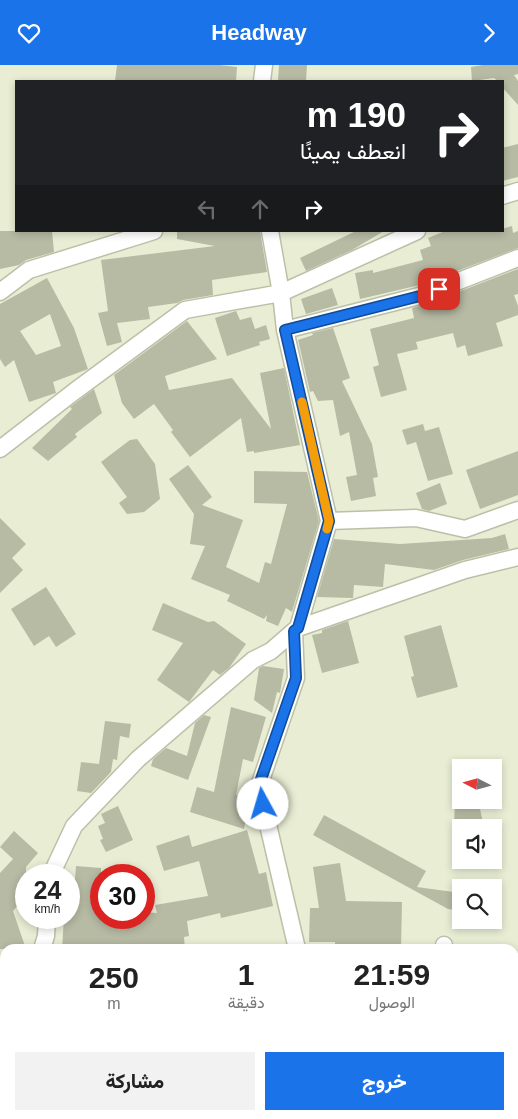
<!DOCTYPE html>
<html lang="ar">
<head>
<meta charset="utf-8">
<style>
	:root { --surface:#fff; --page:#f2f2f2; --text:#222; --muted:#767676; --accent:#1a73e8 }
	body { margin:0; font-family:Helvetica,Vazirmatn,sans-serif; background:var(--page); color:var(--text); direction:rtl; height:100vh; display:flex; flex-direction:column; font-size:19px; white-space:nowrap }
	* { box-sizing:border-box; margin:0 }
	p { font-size:16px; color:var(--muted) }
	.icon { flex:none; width:28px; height:28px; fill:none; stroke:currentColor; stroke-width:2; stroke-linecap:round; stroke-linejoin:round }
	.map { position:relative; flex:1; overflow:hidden; direction:ltr }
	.side { position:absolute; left:0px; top:879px; width:519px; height:176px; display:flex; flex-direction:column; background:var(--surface); border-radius:15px 15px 0 0; box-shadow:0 2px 8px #0003; direction:rtl }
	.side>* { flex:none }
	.hud { position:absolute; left:15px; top:15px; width:489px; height:152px; border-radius:0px; box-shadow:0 2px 8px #0003; direction:rtl; background:#202124; color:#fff; overflow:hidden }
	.needle { width:32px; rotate:276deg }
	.controls { position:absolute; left:452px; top:694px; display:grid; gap:10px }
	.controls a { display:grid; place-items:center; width:50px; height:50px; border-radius:0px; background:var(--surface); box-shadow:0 2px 8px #0003; font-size:25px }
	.speed { position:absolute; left:15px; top:799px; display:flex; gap:10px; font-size:25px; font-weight:700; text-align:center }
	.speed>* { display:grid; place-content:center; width:65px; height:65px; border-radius:50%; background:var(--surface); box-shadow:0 2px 8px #0003; line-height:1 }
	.speed small { font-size:12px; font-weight:400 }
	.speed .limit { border:8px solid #d22; background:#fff; color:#111 }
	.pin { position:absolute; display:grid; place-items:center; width:42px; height:42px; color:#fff; margin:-21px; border-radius:10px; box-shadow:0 2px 8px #0006 }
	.me { position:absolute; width:55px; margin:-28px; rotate:354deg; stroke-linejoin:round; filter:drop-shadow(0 0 4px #0008) }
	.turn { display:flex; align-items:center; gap:18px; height:105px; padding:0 15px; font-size:22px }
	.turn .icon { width:65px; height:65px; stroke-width:2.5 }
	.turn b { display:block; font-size:35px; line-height:42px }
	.lanes { display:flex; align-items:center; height:48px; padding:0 15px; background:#0003; justify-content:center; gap:25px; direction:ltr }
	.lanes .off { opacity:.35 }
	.eta { display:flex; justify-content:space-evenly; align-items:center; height:85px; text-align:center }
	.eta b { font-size:30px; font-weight:800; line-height:35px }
	.action { display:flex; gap:10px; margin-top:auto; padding:10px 15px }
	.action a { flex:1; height:58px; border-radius:0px; background:var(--accent); color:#fff; font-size:20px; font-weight:800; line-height:58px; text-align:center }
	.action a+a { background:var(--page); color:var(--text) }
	header { display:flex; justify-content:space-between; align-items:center; height:65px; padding:0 15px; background:var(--accent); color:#fff; font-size:22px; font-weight:800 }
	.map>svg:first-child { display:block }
	.building { fill:#b7bba4; fill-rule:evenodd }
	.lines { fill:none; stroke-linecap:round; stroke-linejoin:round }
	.street-casing { stroke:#bbc0a9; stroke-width:19 }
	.street { stroke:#fff; stroke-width:16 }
	.route-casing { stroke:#114b97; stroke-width:12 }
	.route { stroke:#1a73e8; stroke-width:9 }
	.slow { stroke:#f59e0b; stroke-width:9 }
</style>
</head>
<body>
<header><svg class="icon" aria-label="forward" viewBox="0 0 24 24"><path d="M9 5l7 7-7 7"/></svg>Headway<svg class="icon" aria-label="heart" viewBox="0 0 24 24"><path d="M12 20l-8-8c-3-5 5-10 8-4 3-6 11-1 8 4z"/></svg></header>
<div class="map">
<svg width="518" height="1054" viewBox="0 0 518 1054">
	<rect width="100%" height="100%" fill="#e8edd4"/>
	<!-- building -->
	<path class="building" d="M117,0H219L237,2L236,16H115Z
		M279,0H307L306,16H278Z
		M483,0H518V9L514,10L518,16V40L502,22V16H498L494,13L472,16L471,2Z
		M518,79V112L502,116V83Z
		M512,161L513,168L518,166V183L420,220L360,234L355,208L373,205V208L423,195L420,185L431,181L428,173L445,166H502V164Z
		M0,166H52L54,187L26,195L19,200L0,204Z
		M177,166H260L267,207L212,215L213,230L183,235L177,238L148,242L150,254L117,258L122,277L107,281L98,248L108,246L101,195L215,181L177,174Z
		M356,166H384L352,185L306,206L300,193Z
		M518,204V229L514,230L518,241V250L496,258L503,281L468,291L465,280L457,283L453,268L416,277L418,284L397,289L407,325L381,332L373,302L379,300L370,264L414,253L412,243L427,239Z
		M47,213L74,263L88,304L53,317L56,328L29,337L14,295L5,302L0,294V239ZM50,249L61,281L36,290L20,266Z
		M332,223L338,240L306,249L301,234Z
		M236,246L240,255L251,252L255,264L266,260L270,274L259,277L260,280L227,291L215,253Z
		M187,256L217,294L165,311L169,325L232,313L271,364L260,308L284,303L300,380L254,388V386L247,387L241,353L190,392L171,367L173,365L154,339L134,354L122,338L114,310Z
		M333,263L350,313L342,316L372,379L378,412L373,413L376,431L351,436L346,412L357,410L349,367L340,371L333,335L318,336L313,326L310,327L298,275L313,270L312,268Z
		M94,324L102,348L75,369L77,372L48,396L32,383L72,344L70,342Z
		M423,359L425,366L439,362L453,409L428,416L416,377L407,380L402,365Z
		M137,374L155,399L160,434L144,447L127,449L119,438L127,432L101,397L130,375Z
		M518,386V430L480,444L466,405Z
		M188,400L212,432L202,440L243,455L226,502L259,518L265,497L271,499L287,439L254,438V406L307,407L319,456L292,547L286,543L278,561L266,556L267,550L264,554L227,536L230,530L191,514L205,481L190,479L194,449L169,414Z
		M440,418L447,439L429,446L422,444L416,428Z
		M0,453L26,479L12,493L23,505L0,528Z
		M505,469L509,484L463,495L434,505L385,499L383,522L354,520L353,533L317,532L334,474L400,479L492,473Z
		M46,522L76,569L56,582L49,571L34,581L11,544Z
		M163,538L208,557L214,556L246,579L229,603L220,610L213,605L189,637L157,615L183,578L152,565Z
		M348,556L359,598L322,608L312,570L322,568V565Z
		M441,560L458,622L417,633L411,612L414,611L404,571Z
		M263,601L284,604L280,628L277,627L272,648L254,635L259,603Z
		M231,642L266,652L253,697L243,694L236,730L250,733L244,764L190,747L197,722L214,727Z
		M204,650L211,652L188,715L151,701L153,694L166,683L187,691L195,658Z
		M105,656L131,659L129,673L120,671L117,695L113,694L111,707L91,728L77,726L81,697L99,699Z
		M455,735H478L484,762H454Z
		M118,741L133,775L106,787L100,775L103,774L98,761L105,758L101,749Z
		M324,750L426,806L417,822L461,828V846L448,844L313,770Z
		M247,765L259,809L266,807L273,841L221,853L220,848L187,856L189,871L184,872L185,884H62L64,852H69V841H73L76,801L101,803V852H144V847L157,848L155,840L208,831L199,796L164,806L156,781L189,770L192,782Z
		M14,766L38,788L26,802V831L13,846L26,884H0V808L13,794L0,782Z
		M340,798L346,836L402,837L401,884H335V877H309L310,843H319L313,802Z"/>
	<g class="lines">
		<defs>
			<path id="street" d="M262,16L264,0
				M502,131L518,126
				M270,166L281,228L285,265L329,456L298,563L294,566L296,613L259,721L297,884
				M0,227L29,205L154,166
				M285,265L423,230L518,193
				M0,384L75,326L185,245L281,228L417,166
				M329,456L416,453L465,464L518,445
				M298,563L465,505L518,492
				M51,810L74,761L138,694L253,595L271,586L294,566
				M444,880V884
				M42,884L46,871L47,852
				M0,954L5,950
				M331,1050L332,1054
				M481,1050L482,1054"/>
		</defs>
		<!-- street casing -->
		<use href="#street" class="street-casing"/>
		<!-- street -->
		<use href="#street" class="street"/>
	</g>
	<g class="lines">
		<defs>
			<path id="route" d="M263,739L259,720L296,613L294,566L298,563L329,456L285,265L424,230L439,224"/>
		</defs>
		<!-- route casing -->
		<use href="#route" class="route-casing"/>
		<!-- route -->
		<use href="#route" class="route"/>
		<!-- slow -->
		<path class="slow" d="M302,337L329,456L327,464"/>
	</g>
</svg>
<div class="controls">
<a><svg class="needle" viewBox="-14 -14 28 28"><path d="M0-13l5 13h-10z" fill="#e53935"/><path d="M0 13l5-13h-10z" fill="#767676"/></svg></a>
<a><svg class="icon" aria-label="sound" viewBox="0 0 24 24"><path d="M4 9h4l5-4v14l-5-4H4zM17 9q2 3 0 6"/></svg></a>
<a><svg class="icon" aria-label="search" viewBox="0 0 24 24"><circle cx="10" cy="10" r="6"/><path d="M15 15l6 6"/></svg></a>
</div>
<div class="speed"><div>24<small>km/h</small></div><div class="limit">30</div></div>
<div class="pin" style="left:439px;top:224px;background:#d93025"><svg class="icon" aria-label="arrive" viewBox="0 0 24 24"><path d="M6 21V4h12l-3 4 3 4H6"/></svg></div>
<svg class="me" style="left:263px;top:739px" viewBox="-20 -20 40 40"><circle r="19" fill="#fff"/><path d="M0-13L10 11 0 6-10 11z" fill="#1a73e8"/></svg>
<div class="hud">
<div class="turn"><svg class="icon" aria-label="right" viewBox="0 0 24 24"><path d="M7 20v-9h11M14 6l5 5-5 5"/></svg><div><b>190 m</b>انعطف يمينًا</div></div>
<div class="lanes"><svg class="icon off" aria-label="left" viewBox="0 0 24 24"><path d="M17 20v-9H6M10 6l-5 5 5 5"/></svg><svg class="icon off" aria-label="ahead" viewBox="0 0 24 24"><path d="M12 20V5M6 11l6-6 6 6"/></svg><svg class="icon" aria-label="right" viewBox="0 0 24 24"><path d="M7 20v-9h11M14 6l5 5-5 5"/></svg></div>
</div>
<section class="side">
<div class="eta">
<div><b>21:59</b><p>الوصول</p></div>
<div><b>1</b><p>دقيقة</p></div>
<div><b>250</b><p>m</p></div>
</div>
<div class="action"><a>خروج</a><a>مشاركة</a></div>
</section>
</div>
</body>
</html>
